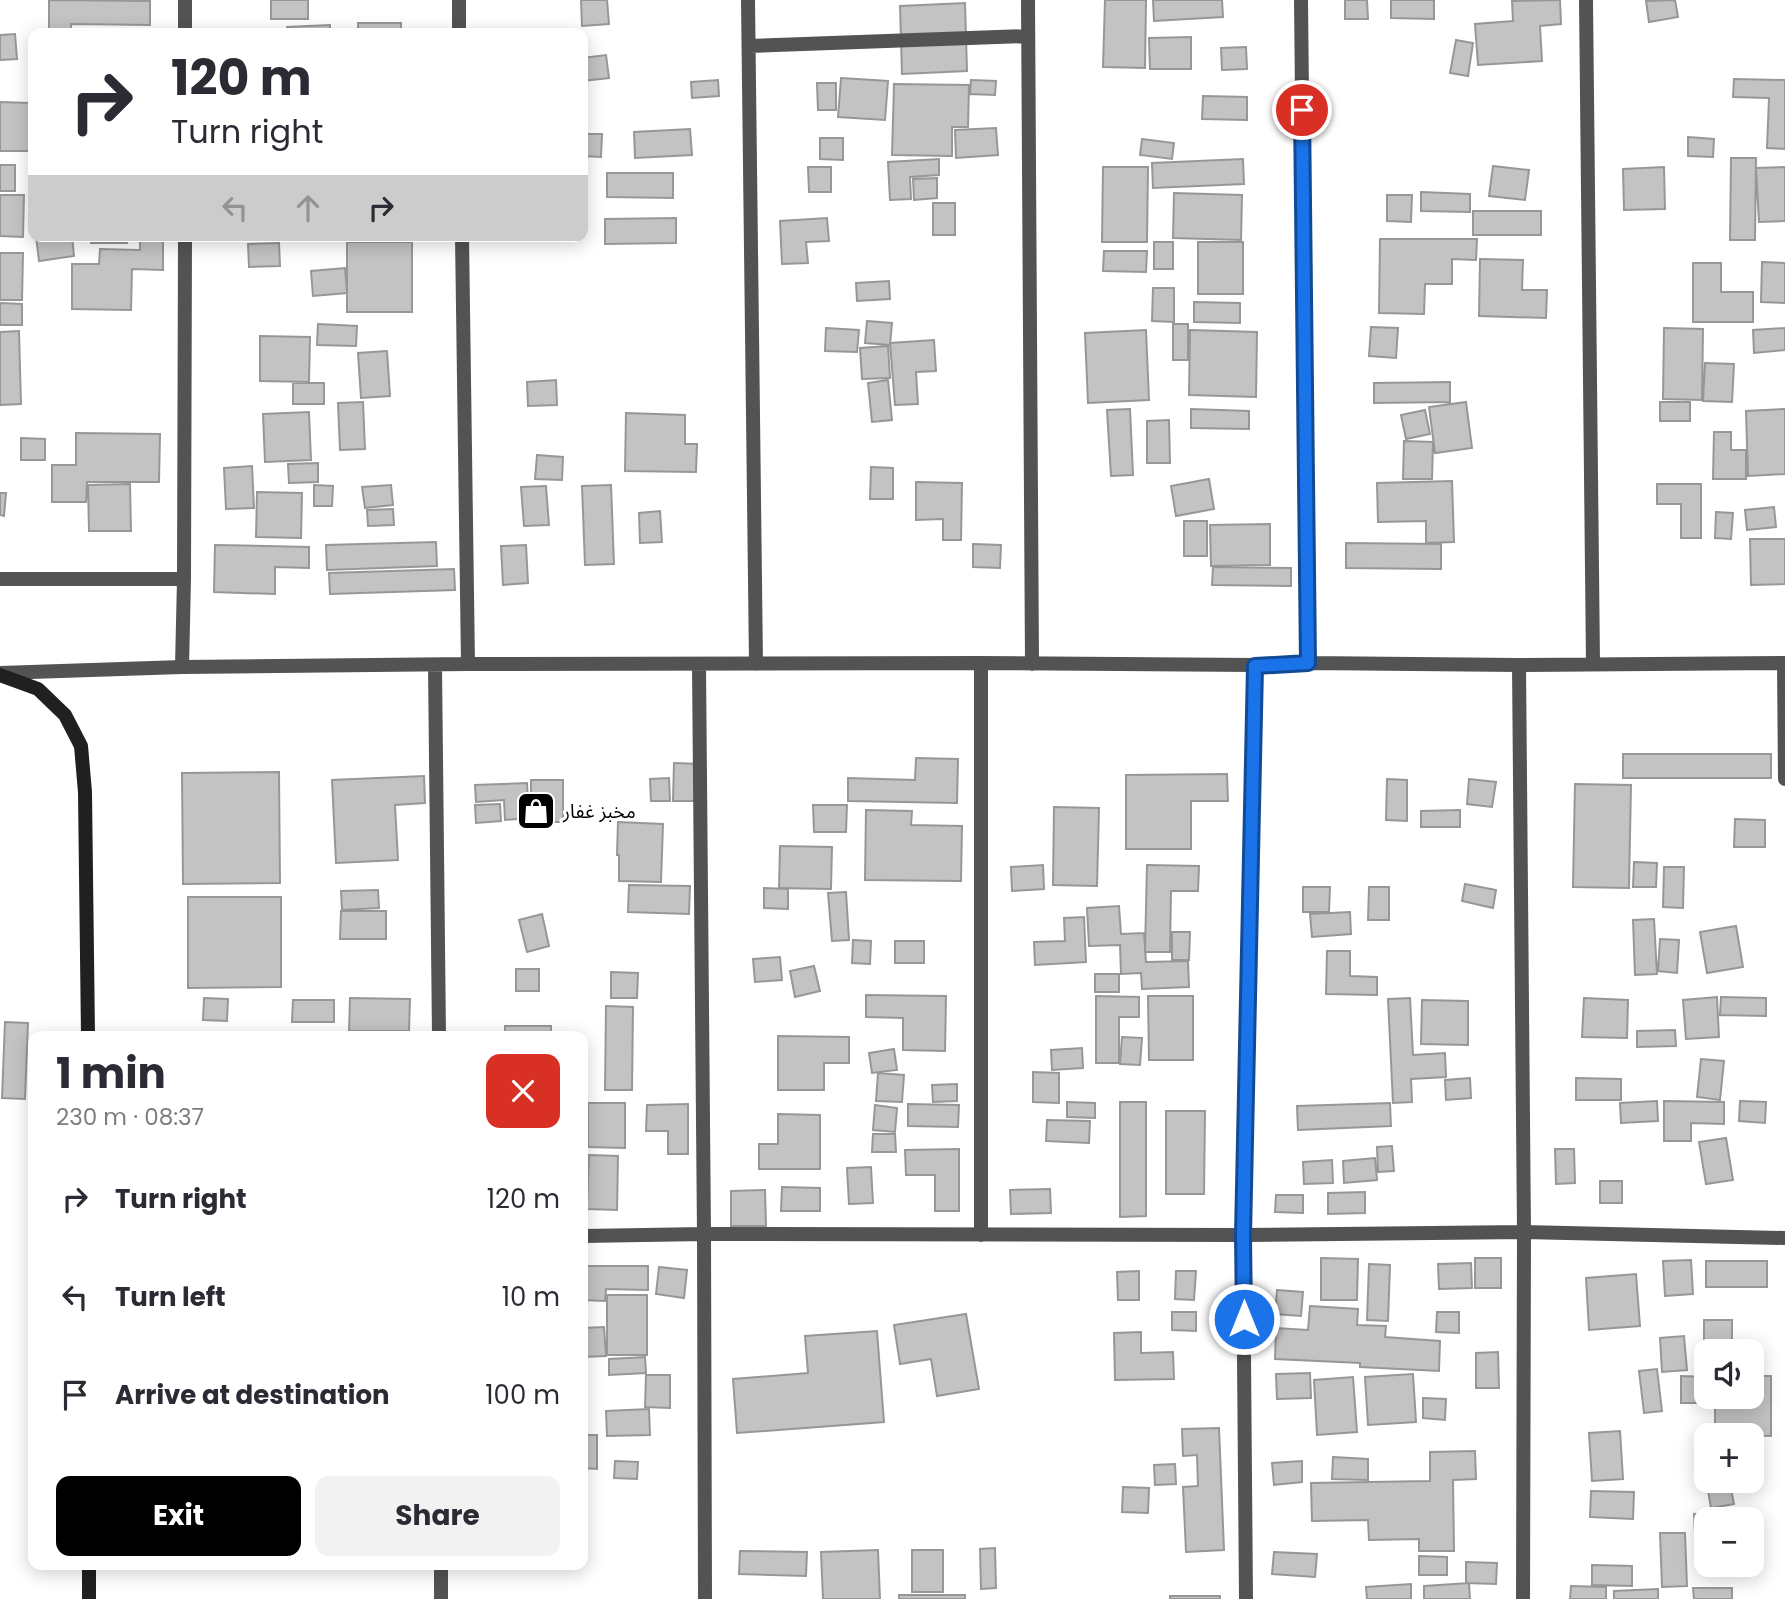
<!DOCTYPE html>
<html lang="en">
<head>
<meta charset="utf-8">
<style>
	:root { --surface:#fff; --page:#f2f2f3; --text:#2b2b33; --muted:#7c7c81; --accent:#000 }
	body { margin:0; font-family:Poppins,"Noto Sans Arabic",sans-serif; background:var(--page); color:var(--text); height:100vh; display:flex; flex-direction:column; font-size:26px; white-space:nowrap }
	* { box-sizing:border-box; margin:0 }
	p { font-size:23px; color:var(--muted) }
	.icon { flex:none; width:38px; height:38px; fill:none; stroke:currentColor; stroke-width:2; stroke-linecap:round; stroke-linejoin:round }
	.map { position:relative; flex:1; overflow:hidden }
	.details { position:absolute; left:28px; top:1031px; width:560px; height:539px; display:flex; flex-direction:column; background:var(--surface); border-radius:14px; box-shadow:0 4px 18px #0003 }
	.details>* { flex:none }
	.hud { position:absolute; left:28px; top:28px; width:560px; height:214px; border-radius:14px; box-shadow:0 4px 18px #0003; background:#fff; color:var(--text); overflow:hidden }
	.fabs { position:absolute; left:1694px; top:1339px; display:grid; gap:14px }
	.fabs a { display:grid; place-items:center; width:70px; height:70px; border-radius:14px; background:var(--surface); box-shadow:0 4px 18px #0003; font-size:35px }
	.pin { position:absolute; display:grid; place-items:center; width:60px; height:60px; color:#fff; margin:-30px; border:4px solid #fff; border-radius:50%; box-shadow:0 2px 7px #0007 }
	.me { position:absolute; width:77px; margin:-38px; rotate:0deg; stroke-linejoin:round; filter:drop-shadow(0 0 5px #0008) }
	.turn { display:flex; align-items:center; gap:24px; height:147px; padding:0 28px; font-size:32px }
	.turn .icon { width:91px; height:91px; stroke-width:2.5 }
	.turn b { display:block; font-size:49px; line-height:60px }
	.lanes { display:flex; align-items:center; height:66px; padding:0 28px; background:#0003; justify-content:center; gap:35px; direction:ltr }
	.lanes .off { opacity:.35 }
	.round { display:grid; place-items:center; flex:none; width:74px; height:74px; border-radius:14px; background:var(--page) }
	.headline { display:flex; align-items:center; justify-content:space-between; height:119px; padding:0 28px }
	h1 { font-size:42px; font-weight:700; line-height:52px }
	.button { display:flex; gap:14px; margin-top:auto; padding:14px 28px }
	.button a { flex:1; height:80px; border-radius:14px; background:var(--accent); color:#fff; font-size:28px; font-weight:700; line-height:80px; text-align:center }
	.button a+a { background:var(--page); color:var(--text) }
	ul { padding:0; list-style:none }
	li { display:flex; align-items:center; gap:21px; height:98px; padding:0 28px }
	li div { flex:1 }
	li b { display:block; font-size:26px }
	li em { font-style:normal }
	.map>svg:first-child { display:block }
	.building { fill:#c3c3c3; stroke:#979797; stroke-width:2 }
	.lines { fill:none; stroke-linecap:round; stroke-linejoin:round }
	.minor { stroke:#535353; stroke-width:14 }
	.secondary { stroke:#202020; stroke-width:14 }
	.route-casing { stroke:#114b97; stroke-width:18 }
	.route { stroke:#1a73e8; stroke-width:12 }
	.labels { text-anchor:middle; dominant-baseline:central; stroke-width:6; stroke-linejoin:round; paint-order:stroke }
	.poi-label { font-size:19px; fill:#000; stroke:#fff; text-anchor:start }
</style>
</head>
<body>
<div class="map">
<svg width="1785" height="1599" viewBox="0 0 1785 1599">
	<rect width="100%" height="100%" fill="#fff"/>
	<!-- building -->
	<path class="building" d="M49,0L150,1V25L71,24V33H49Z
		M271,0H308V19H271Z
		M581,0H607L609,24L582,26Z
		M1105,0H1146L1145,68L1103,67Z
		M1153,0H1222L1223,17L1154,21Z
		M1345,0H1367L1368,19H1345Z
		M1391,0H1434V19L1391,18Z
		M1560,0L1561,24L1540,26L1542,61L1478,65L1475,24L1513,21L1512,1Z
		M1675,0L1678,17L1649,22L1646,1Z
		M965,3L967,71L902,74L900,6Z
		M358,23H401V33H358Z
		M330,25V33H287V27Z
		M15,34L17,59L0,60V35Z
		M1191,37V69H1150L1149,38Z
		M1456,40L1473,43L1468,76L1450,73Z
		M1246,47L1247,69L1222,70L1221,48Z
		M606,55L609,78L583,81V58Z
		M841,78L888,81L885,120L838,117Z
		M1734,79L1785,80V149L1767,148L1769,98L1733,97Z
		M718,80L719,96L692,98L691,82Z
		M971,80L996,81L995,95L970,94Z
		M817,83H836V110H818Z
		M894,84L969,85L968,127H952V156L892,155Z
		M1203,96L1247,97V120L1202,119Z
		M0,102L30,103L29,151H0Z
		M996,128L998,155L956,158L955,130Z
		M690,129L692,155L635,158L634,132Z
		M583,134H602L601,157L583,156Z
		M1688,137L1714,139L1713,157L1688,156Z
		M820,138H843V160L820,159Z
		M1142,139L1174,143L1172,159L1140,155Z
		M1731,158H1756L1755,240H1730Z
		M939,159V175L910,177L911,199L890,200L888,162Z
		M1243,159L1244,184L1153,188L1152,163Z
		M0,165H15V191H0Z
		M1493,166L1529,170L1525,200L1489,196Z
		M808,167H831V192H809Z
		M1103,167H1148L1147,242H1102Z
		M1664,167L1665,209L1624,210L1623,169Z
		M1785,167V221L1759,222L1756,168Z
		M607,173H673V198L607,197Z
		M937,178V198L914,200L913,179Z
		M1421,192L1470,194V212L1421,211Z
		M1174,193L1242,195L1241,240L1173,238Z
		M0,195H24L23,237L0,236Z
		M1387,195H1412L1411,222L1387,221Z
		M933,203H955V235H933Z
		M1473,211H1541V235H1473Z
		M676,218V243L605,244V219Z
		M827,218L829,241L806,242L808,263L782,264L780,221Z
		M36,236H72L74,256L39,261Z
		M91,236H127V243H91Z
		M140,236H163V270L132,269L131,310L72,309V264H99L100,249L140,250Z
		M1380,239H1477L1476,260L1452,259V284H1425L1424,314L1379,313Z
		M347,242H412V312H347Z
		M1154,242H1173V269H1154Z
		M1198,242H1243V294H1198Z
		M279,243L280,266L249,267L248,244Z
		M1104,251H1147L1146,272L1103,271Z
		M0,253H23L22,300H0Z
		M1480,259L1523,260L1522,290H1547L1546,318L1479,316Z
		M1762,262L1785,263V303L1761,302Z
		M1693,263H1721V292H1753V322H1693Z
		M345,268L347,293L313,296L311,271Z
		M889,281L890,299L857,301L856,283Z
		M1153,288H1174V322L1152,321Z
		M1194,302L1240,303V323L1194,322Z
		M0,303L22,304V325H0Z
		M867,321L892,323L890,345L865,343Z
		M318,324L357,326L356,346L317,345Z
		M1173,324H1188V360H1173Z
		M1371,327L1398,328L1396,358L1369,356Z
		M826,328L859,330L857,352L825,351Z
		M1664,328L1703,329L1702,400L1663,399Z
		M1785,328V350L1754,353L1753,330Z
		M1146,330L1149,400L1088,403L1085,333Z
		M1190,330L1257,332L1256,397L1189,395Z
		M19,331L21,404L0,405V332Z
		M260,336L310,337L309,382L260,381Z
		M934,340L936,371L916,372L918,404L895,405L890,343Z
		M888,346L890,378L862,379L860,348Z
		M387,351L390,396L361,398L358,353Z
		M1705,363L1734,364L1732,402L1703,401Z
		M556,380L557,405L528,406L527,382Z
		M888,380L892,420L872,422L868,383Z
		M1450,382V402L1374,403V383Z
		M293,383H324V404H293Z
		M363,402L365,449L340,450L338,403Z
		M1466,402L1472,448L1435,453L1429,407Z
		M1660,402H1690V421H1660Z
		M1130,409L1133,475L1111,476L1107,410Z
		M1191,409L1249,411V429L1191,428Z
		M1785,409V474L1748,476L1746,411Z
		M1425,410L1430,434L1406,439L1401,415Z
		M309,412L311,460L265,462L263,414Z
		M626,413L685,415V444H697L696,472L625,471Z
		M1169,420L1170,463H1147V421Z
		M1714,432H1731V450H1746V479H1713Z
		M76,433L160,434L159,482H87L86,502H52V465H76Z
		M21,438L45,439V460H21Z
		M1404,441L1433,442L1432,479H1403Z
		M537,455L563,457L562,480L535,479Z
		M318,463V482L289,483L288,464Z
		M252,466L254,508L226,509L224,468Z
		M871,467L893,468V499H870Z
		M1209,479L1214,509L1176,516L1171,486Z
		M1452,481L1454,542L1426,543V521L1378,522L1377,483Z
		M916,482L962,483L961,540H943V519L916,520Z
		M130,484L131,531H89L88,485Z
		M1657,484H1701V538H1681V504H1657Z
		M314,485L333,486L332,506H314Z
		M391,485L393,505L365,508L362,487Z
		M611,485L614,564L585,565L582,486Z
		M546,486L549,525L524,526L521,487Z
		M257,492L302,493L301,538L256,537Z
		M0,493H6L4,516L0,515Z
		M1774,507L1776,527L1747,530L1745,510Z
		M393,509L394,525L368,526L367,510Z
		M660,511L662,542L640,543L639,513Z
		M1716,512L1733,513L1731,539L1715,538Z
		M1184,521H1207V556H1184Z
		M1270,524V565L1211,566L1210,525Z
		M1750,539H1785V584L1751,585Z
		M436,542L437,566L327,570L326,545Z
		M1346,543L1441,544V569L1346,568Z
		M973,544L1001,545L1000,568L973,567Z
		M215,545L309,547V568L275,567V594L214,592Z
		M526,545L528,583L503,585L501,546Z
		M1213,567L1291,568V586L1212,585Z
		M454,569L455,590L330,594L329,573Z
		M1623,754H1771V778H1623Z
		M916,758L958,759L957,803L848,801V778L915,780Z
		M674,763L701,764L702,801H673Z
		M279,772L280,883L183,884L182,773Z
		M1227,774L1228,801H1191V849H1126V775Z
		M424,776L425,803L395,805L398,860L336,863L332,780Z
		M669,778L670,801H651L650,779Z
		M1387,779L1407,780V821L1386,820Z
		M1469,779L1496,782L1492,807L1467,804Z
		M531,780H563V822H531Z
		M527,783L529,818L505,820L504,800L476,802L475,785Z
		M1575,784L1631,785L1629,888L1573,887Z
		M500,804L501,821L476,823L475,805Z
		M813,805H847L846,832H814Z
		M1054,807L1099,808L1097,886L1053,885Z
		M866,810L912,811L911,825L962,826L961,881L865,880Z
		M1460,810V827H1421V811Z
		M1735,819L1765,820V847H1734Z
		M618,822L663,824L661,882L619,881V855H617Z
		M780,846L832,847L831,889L779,888Z
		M1634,862L1657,863L1656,887H1633Z
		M1043,865L1044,889L1012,891L1011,867Z
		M1147,865L1199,866L1198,891H1171L1170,952H1145Z
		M1664,867H1684L1683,908L1663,907Z
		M1465,884L1496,890L1493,908L1462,901Z
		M629,885L690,886L689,914L628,912Z
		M1303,887H1330L1329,912H1303Z
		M1369,887H1389V920H1368Z
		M764,888L788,889V909L764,908Z
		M378,890L379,908L342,910L341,891Z
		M846,892L849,940L832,941L828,893Z
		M188,897H281V987L188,988Z
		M1119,906L1121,934L1144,933L1146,962L1188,961L1189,987L1142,989L1141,973L1121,974L1120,945L1089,946L1087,908Z
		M341,911H386V939H340Z
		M1350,912L1351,934L1312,937L1310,914Z
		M542,914L549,946L527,952L519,920Z
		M1084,917L1086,962L1035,965L1034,942L1065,941L1064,918Z
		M1654,919L1657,974L1635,975L1633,920Z
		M1736,926L1743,967L1707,973L1700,932Z
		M1172,932H1190L1189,960H1172Z
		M1660,939L1679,940L1677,973L1658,971Z
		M853,940L871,941L870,964L852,963Z
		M895,941H924V963H895Z
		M1327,951H1350V976L1377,977V995L1326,994Z
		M780,957L782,980L755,982L753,959Z
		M814,966L820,991L795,997L790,971Z
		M516,969H539V991H516Z
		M611,972L638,973L637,998H611Z
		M1095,974H1119V992H1095Z
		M866,995L946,996L945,1051L903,1050V1018L866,1017Z
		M1096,996L1139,997V1017H1119V1063H1096Z
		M1148,996H1193V1060H1149Z
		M1717,997L1719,1037L1686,1039L1683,1000Z
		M1721,997L1766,998V1016L1720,1015Z
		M204,998L228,999L227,1021L203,1020Z
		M350,998L410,999L409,1031H349Z
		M1410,998L1413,1055L1445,1053L1446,1077L1411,1079L1412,1102L1393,1103L1388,999Z
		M1584,998L1628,1000L1627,1038L1582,1037Z
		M293,1000H334V1022H292Z
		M1422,1000L1468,1001V1045L1421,1044Z
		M606,1006L633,1007L632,1090H605Z
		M5,1022L28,1023L25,1099L2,1098Z
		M505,1026H551V1036H505Z
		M1675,1030L1676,1046L1637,1047V1031Z
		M778,1036L849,1037V1063H824V1090H778Z
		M1122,1037L1142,1038L1140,1065L1120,1064Z
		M1082,1048L1083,1068L1052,1070L1051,1050Z
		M894,1049L897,1070L872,1073L869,1053Z
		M1701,1059L1724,1061L1720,1100L1697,1097Z
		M1033,1072L1059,1073V1103L1033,1102Z
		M878,1073L904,1075L902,1102L876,1101Z
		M1470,1078L1471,1098L1446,1100L1445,1080Z
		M1576,1078L1621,1079V1100H1576Z
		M957,1084V1101L933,1102L932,1085Z
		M1657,1101L1658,1121L1621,1123L1620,1103Z
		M1664,1101L1724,1102V1124L1691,1123V1141H1664Z
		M1740,1101L1766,1102L1765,1123L1739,1121Z
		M1067,1102L1095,1103V1118L1067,1117Z
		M1120,1102H1146V1216L1120,1217Z
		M588,1103H625V1148L588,1147Z
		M1390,1103L1391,1126L1298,1130L1297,1106Z
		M688,1104V1154H668V1131H646L647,1105Z
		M908,1104L959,1105L958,1127L908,1126Z
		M875,1105L897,1108L895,1132L873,1130Z
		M1166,1111H1205L1204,1194H1166Z
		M778,1114L820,1115V1169H759V1144H778Z
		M1047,1120L1090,1121L1089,1143L1046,1141Z
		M873,1134H895L896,1152H872Z
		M1726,1138L1733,1180L1706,1184L1699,1142Z
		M1392,1146L1394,1171L1378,1172L1377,1147Z
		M959,1149V1211H935V1175H906L905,1150Z
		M1555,1149H1574L1575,1183L1556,1184Z
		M589,1155L618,1156L617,1210L587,1209Z
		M1375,1158L1377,1180L1344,1183L1343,1161Z
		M1332,1160L1333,1183L1304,1184L1303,1162Z
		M871,1167L873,1203L849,1204L847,1168Z
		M1600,1181H1622V1203H1600Z
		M782,1187L820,1188V1211H781Z
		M1050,1189L1051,1213L1011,1214L1010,1190Z
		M765,1190L766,1226H731V1191Z
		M1365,1192V1213L1328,1214V1193Z
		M1276,1195H1303V1213L1275,1212Z
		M1321,1258L1358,1259L1357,1300H1321Z
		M1475,1258H1501V1288H1475Z
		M1691,1260L1693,1294L1665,1296L1663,1261Z
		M1706,1261H1767V1287H1706Z
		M1471,1263L1472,1288L1439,1289L1438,1264Z
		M1369,1264L1390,1265L1388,1321L1367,1320Z
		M583,1266H648V1290L606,1289L605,1301L583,1300Z
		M659,1267L687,1270L684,1298L656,1294Z
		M1139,1271V1300H1118L1117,1272Z
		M1176,1271H1196L1194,1300L1175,1299Z
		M1636,1274L1640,1326L1589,1330L1586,1278Z
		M1277,1290L1303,1292L1301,1316L1275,1314Z
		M607,1295H647V1355H607Z
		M1310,1306L1358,1309L1357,1325L1386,1326L1385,1337L1440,1341L1439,1371L1360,1367V1363L1275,1359L1276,1328L1308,1330Z
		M1172,1312H1196V1331L1172,1330Z
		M1437,1312H1459V1333L1436,1332Z
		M966,1314L979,1389L937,1396L931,1359L900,1364L894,1325Z
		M1704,1320H1732V1348L1704,1347Z
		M604,1327L606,1356L583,1357V1328Z
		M877,1331L884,1422L737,1433L733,1379L808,1373L805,1336Z
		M1141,1332V1353L1173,1352L1174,1379L1115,1380L1114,1333Z
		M1684,1336L1687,1370L1662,1372L1660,1338Z
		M1498,1352L1499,1388H1476V1353Z
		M645,1357L646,1373L609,1375V1359Z
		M1657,1369L1662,1411L1644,1413L1639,1371Z
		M1310,1373L1311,1398L1277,1399L1276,1374Z
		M1413,1374L1416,1422L1368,1425L1365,1377Z
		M646,1375H670V1408L645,1407Z
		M1681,1376L1706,1377V1396H1709V1403H1681Z
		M1752,1376H1771V1436L1715,1435V1396H1752Z
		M1353,1377L1357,1432L1317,1435L1314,1380Z
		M1423,1398L1446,1399L1445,1420L1423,1418Z
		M649,1409L650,1435L607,1436L606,1411Z
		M1219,1428L1224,1550L1186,1552L1183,1487L1198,1486L1197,1455L1183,1456L1182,1429Z
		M1620,1431L1623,1479L1592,1481L1589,1433Z
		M583,1435H597V1469L583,1468Z
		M1475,1451L1476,1479L1453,1480L1454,1551H1419V1539L1369,1540L1368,1520L1312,1521L1311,1483L1430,1481V1452Z
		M1333,1457L1368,1459V1480L1332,1479Z
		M615,1461L638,1462L637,1479L614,1478Z
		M1302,1461V1482L1274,1485L1272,1463Z
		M1175,1464L1176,1484L1155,1485L1154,1465Z
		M1705,1472H1706V1480H1729L1734,1504L1711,1508Z
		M1123,1487L1149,1488L1148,1513L1122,1512Z
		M1591,1491L1634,1492L1633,1519L1590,1517Z
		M1730,1512V1519H1706V1564H1732L1733,1568L1697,1570L1694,1514Z
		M1660,1533H1685L1687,1586L1662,1587Z
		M995,1548L996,1588L981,1589L980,1549Z
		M878,1550L880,1599H823L821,1552Z
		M912,1550H943V1592H912Z
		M740,1551L807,1552L806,1576L739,1574Z
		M1274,1552L1317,1554L1315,1577L1272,1574Z
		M1419,1556L1447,1557V1575H1419Z
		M1466,1562L1497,1563L1496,1584L1466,1583Z
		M1592,1565L1632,1566V1586L1592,1585Z
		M1469,1583L1470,1599H1424V1586Z
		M1411,1584V1599H1367L1366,1587Z
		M1571,1586L1606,1587V1599H1570Z
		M1693,1588H1732V1599H1694Z
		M1658,1589V1599H1614V1591Z
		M899,1595H965V1599H899Z
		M1170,1596H1220V1599H1170Z"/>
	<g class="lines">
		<!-- minor -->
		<path class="minor" d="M459,0V33
			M748,0L756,664
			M1028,0L1032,664
			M1301,0L1308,663
			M1586,0L1593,664
			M185,33V0
			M749,46L1028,36
			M462,236L468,664
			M0,579H184
			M1784,663L1785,779
			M435,665L439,1036
			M699,665L704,1234L705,1599
			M1519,665L1524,1232L1523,1599
			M182,667L184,579L185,236
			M0,673L182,667L468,664L981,663L1255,665L1308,663L1519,665L1785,663
			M981,1235V663
			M583,1236L704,1234L1243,1235L1524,1232L1785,1238
			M441,1564V1599
			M1246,1599L1243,1235L1255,665"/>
		<!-- secondary -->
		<path class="secondary" d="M0,675L38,689L65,715L81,746L85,792L88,1036
			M89,1599V1564"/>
	</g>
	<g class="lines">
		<defs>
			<path id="route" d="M1244,1319L1243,1235L1255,666L1308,663L1302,110"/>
		</defs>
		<!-- route casing -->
		<use href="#route" class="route-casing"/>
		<!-- route -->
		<use href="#route" class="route"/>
	</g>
	<!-- icons -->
	<defs>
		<symbol id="shop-square" viewBox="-11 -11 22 22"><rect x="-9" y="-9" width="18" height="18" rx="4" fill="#000" stroke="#fff"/><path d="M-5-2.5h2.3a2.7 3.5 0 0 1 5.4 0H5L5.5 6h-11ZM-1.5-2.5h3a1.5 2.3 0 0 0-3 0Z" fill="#fff"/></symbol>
	</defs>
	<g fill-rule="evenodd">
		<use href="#shop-square" x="514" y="789" width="44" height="44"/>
	</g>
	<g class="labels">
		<!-- poi labels -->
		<g class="poi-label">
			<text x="563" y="811">مخبز غفار</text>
		</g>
	</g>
</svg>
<div class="fabs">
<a><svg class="icon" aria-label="sound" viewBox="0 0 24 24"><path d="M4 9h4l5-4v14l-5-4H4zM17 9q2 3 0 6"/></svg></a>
<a>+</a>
<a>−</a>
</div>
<div class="pin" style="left:1302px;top:110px;background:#d93025"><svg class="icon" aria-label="arrive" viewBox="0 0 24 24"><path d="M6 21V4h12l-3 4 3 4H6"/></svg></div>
<svg class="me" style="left:1244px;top:1319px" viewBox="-20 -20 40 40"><circle r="17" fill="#1a73e8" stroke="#fff" stroke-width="3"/><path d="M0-11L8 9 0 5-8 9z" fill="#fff"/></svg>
<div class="hud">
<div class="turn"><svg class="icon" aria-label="right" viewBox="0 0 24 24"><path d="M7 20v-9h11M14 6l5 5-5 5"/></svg><div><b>120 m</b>Turn right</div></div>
<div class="lanes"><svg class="icon off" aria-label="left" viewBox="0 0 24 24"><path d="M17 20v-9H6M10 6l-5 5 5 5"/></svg><svg class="icon off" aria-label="ahead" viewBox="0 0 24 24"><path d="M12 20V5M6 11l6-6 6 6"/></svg><svg class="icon" aria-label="right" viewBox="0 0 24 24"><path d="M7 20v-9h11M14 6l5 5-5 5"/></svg></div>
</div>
<section class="details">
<div class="headline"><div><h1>1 min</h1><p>230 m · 08:37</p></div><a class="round" style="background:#d93025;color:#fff"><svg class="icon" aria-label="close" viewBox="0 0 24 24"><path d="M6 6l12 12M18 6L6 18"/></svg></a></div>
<ul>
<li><svg class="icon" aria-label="right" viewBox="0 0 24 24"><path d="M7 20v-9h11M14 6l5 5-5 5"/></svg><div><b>Turn right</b></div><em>120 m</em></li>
<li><svg class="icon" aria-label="left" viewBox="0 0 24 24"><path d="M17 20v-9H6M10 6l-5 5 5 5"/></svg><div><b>Turn left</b></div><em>10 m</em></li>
<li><svg class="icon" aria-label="arrive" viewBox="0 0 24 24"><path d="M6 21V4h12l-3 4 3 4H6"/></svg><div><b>Arrive at destination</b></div><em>100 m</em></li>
</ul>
<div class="button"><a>Exit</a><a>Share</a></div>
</section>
</div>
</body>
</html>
